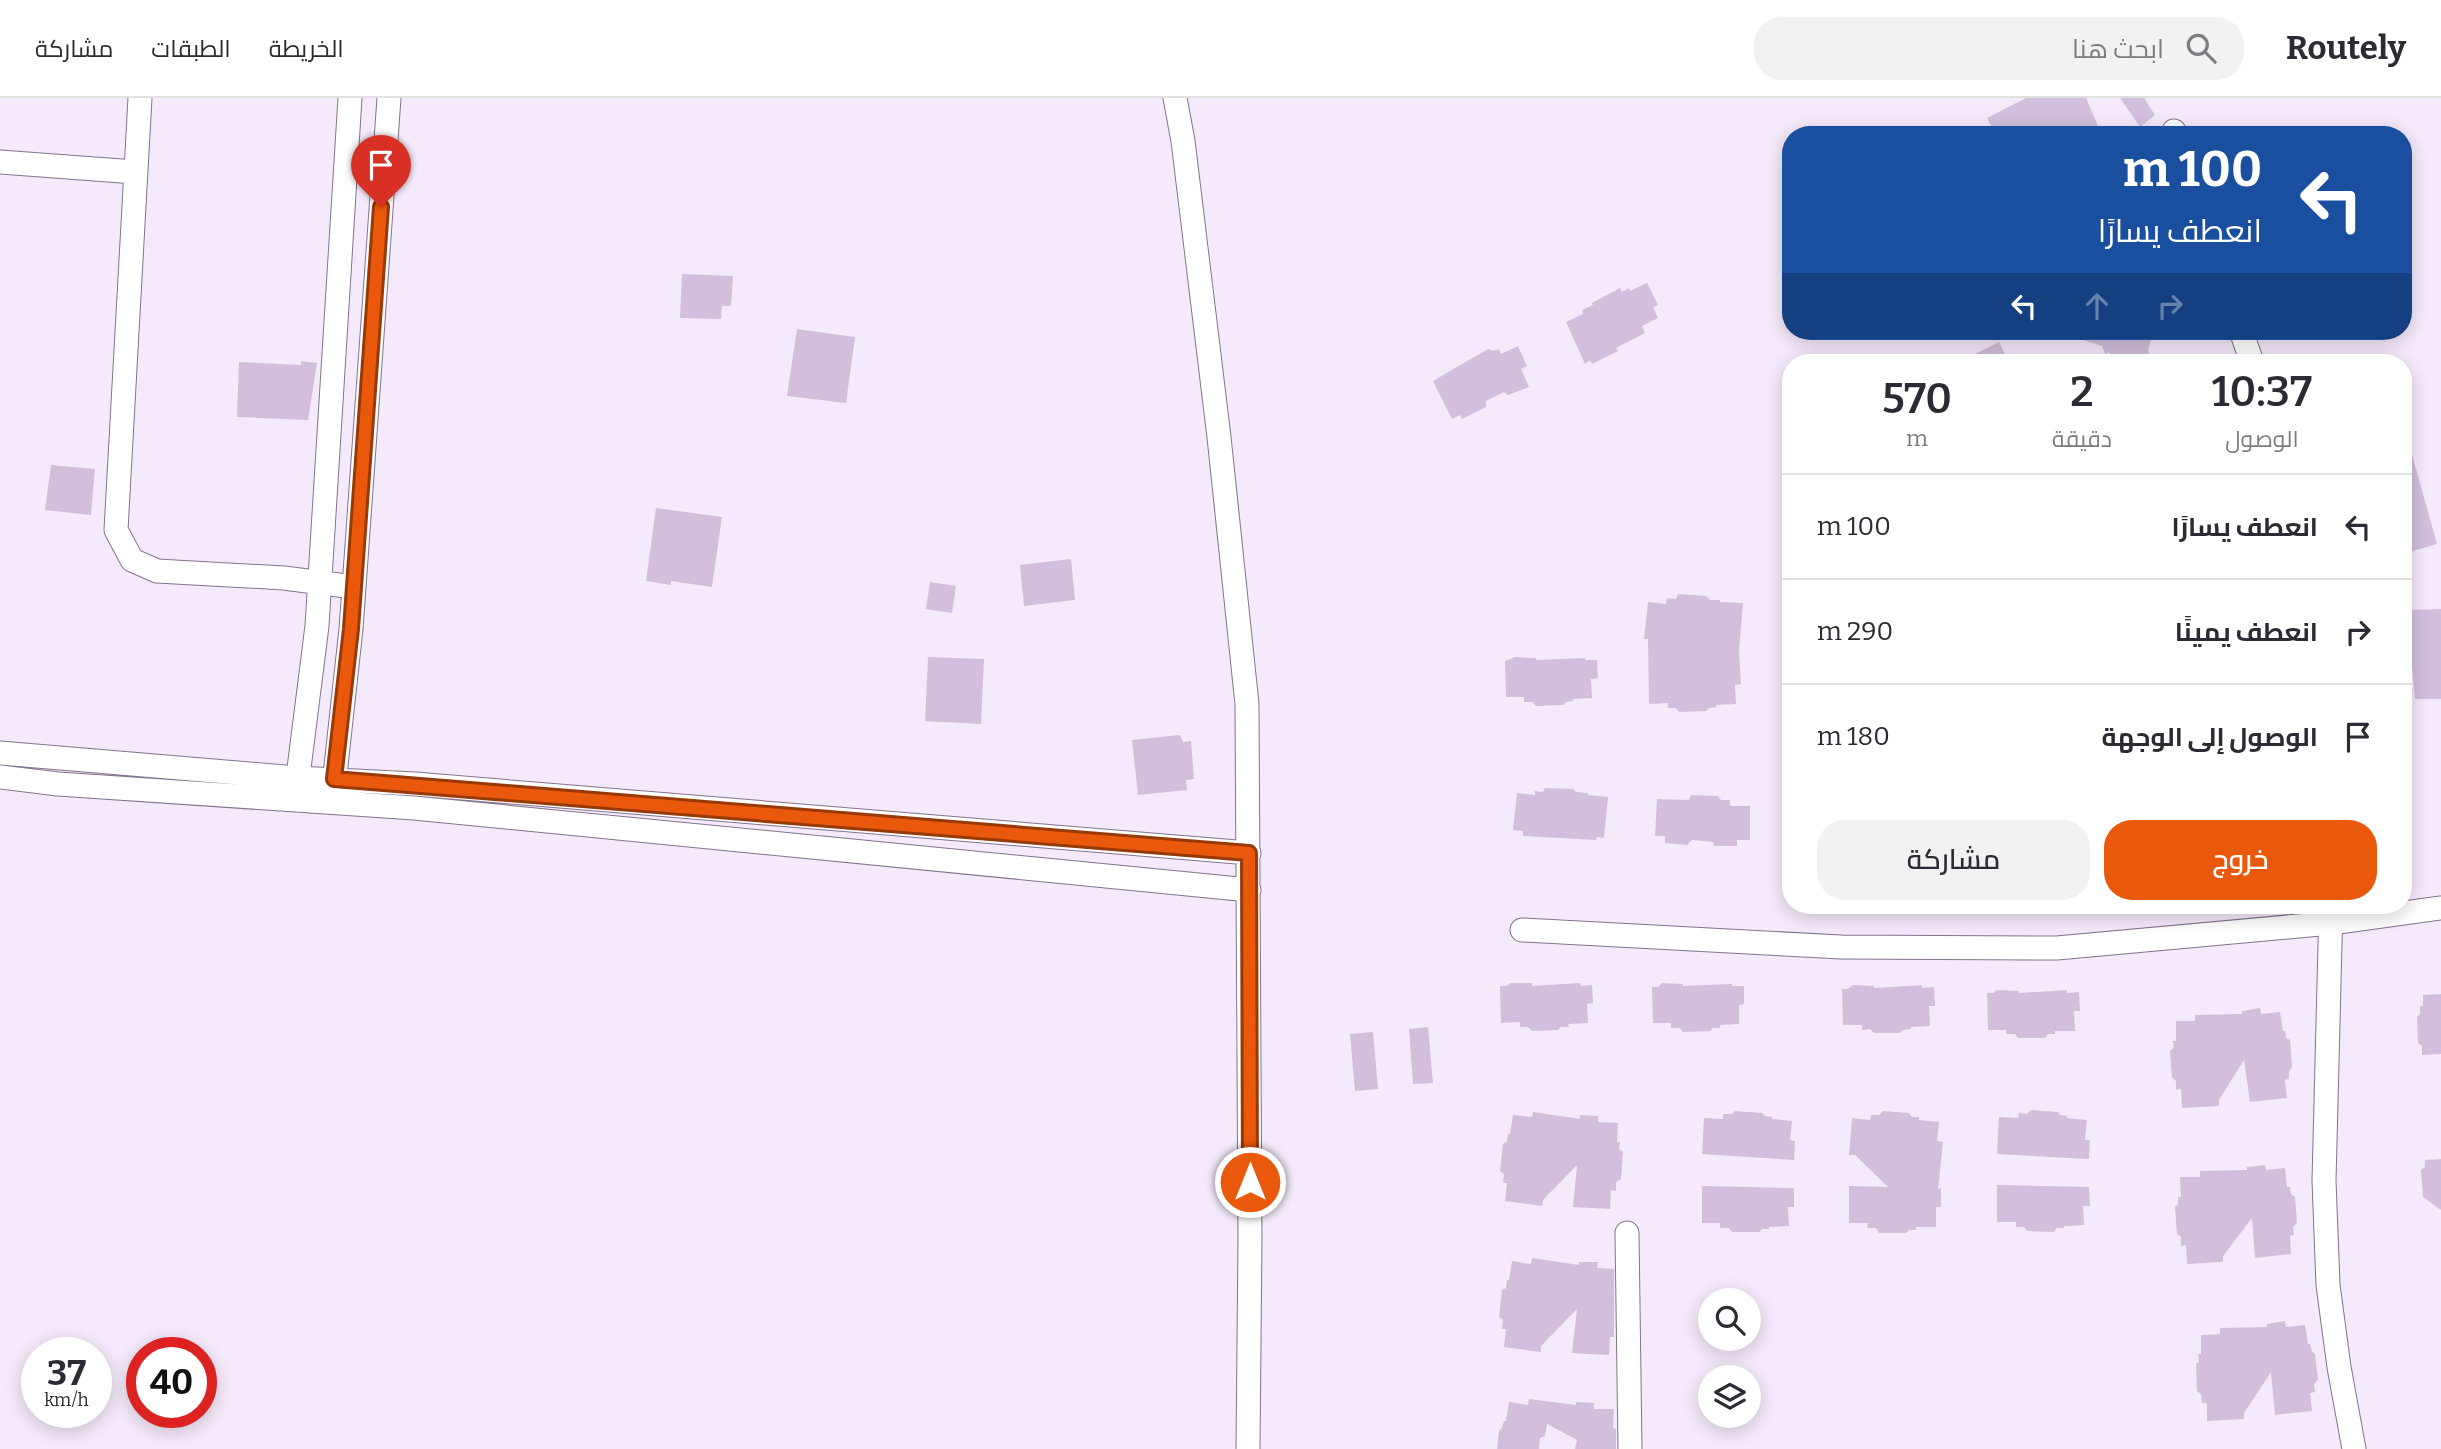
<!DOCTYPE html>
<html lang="ar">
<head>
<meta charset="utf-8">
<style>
	:root { --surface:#fff; --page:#f2f2f3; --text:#2b2b33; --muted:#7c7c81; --line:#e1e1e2; --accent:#ea580c }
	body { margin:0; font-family:Bitter,Cairo,serif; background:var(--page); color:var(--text); direction:rtl; height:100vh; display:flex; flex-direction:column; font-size:26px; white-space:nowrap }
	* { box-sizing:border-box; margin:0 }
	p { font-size:23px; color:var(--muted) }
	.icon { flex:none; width:38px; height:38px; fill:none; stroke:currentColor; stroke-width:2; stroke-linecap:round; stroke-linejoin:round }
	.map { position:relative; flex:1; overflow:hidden; direction:ltr }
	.side { position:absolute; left:1782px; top:256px; width:630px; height:560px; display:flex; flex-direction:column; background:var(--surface); border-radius:28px; box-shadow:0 4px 18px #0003; direction:rtl }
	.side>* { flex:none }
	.top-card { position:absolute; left:1782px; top:28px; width:630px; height:214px; border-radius:28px; box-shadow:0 4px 18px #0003; direction:rtl; background:#1a4fa0; color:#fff; overflow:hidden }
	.fabs { position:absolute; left:1698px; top:1190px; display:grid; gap:14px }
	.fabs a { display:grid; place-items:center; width:63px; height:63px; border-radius:50%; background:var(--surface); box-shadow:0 4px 18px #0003; font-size:35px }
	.speed { position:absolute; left:21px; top:1239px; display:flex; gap:14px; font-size:35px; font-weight:700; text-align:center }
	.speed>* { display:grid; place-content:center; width:91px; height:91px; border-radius:50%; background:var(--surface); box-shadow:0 4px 18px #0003; line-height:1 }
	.speed small { font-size:18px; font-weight:400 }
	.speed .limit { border:10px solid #d22; background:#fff; color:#111 }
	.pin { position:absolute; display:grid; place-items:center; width:60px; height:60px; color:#fff; margin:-72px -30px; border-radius:50% 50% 50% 0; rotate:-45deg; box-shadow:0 0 7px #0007 }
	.pin .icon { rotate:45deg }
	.me { position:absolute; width:77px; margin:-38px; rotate:0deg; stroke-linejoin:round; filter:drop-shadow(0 0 5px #0008) }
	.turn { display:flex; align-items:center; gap:24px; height:147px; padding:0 35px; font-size:32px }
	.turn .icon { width:91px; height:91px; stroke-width:2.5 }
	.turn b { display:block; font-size:49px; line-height:60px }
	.lanes { display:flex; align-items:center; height:66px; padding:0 35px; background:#0003; justify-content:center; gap:35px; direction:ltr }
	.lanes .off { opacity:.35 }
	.eta { display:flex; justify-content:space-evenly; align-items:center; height:119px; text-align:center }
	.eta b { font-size:42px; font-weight:600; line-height:49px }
	.primary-button { display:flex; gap:14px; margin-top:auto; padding:14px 35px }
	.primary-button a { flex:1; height:80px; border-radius:28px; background:var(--accent); color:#fff; font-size:28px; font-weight:600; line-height:80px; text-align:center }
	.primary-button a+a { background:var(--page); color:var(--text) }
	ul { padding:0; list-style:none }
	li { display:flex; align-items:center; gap:21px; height:105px; padding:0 35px; border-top:2px solid var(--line) }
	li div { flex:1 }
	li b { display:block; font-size:26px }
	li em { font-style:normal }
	header { display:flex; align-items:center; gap:42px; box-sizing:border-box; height:98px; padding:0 35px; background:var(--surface); border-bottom:2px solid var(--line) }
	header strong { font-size:33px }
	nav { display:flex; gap:38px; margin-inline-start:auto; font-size:24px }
	.search { width:490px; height:63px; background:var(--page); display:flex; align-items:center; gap:18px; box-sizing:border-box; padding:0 24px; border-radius:28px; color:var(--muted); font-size:26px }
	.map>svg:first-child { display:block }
	.building { fill:#d1bfdb }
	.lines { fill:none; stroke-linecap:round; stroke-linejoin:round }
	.minor-casing { stroke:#83738c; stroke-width:25 }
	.minor { stroke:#fff; stroke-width:23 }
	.route-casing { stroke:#983908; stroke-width:18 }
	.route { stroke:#ea580c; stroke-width:12 }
</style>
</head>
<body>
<header>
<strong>Routely</strong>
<div class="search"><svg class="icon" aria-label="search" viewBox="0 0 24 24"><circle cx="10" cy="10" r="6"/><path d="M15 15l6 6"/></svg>ابحث هنا</div>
<nav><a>الخريطة</a><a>الطبقات</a><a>مشاركة</a></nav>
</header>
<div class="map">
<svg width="2441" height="1351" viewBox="0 0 2441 1351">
	<rect width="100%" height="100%" fill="#f5eafb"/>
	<!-- building -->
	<path class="building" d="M2026,0H2086L2102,37H1996L1987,20Z
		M2120,0H2144L2155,17L2140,29Z
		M682,176L733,178L731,208H722L721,221L680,220Z
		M1647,185L1658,207L1653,209L1658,220L1642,228L1645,235L1616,250L1618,253L1592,266L1590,262L1585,266L1566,224L1583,216L1582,212L1593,207L1592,205L1620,190L1622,194L1629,190L1630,193Z
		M797,231L855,239L846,305L787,298Z
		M2064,233H2153L2148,253L2150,258L2135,264H2113L2109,254L2105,256L2102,248L2064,236Z
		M1999,244L2009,264H1959Z
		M1518,248L1527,268L1521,271L1529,289L1508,297L1504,294L1486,303V309L1462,321L1460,317L1452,321L1433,283L1488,251L1493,253L1499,251L1501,256Z
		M301,263L317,265L308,322L237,319L239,264L301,267Z
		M2408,342L2437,446L2403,456V343Z
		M51,367L95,371L91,417L45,412Z
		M656,410L722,419L712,489L671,483V487L646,483Z
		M1071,461L1075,502L1024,508L1020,467Z
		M930,484L956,488L952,515L926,511Z
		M1678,496L1706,498L1710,502H1720V504L1743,505L1739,554L1741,586L1735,587L1736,606L1716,607V609L1709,610L1706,613L1679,614L1676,610H1668V605L1649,606L1648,541H1644L1648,504L1666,506L1667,500L1676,501Z
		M2441,511V601H2415L2407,512Z
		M928,559L984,561L981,626L925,623Z
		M1515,559L1536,560V562L1585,560V562H1597L1598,580L1591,581L1592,600L1573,601V603L1566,604L1563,607L1536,608L1533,604H1524V599H1506L1505,563Z
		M1180,637L1183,644L1191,643L1194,681L1186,682L1187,692L1138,697L1132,642Z
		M1545,690L1573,691L1576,694L1588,695V697L1608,699L1604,740L1597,739L1596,742L1523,738V733L1513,732L1517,695L1535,697V693L1543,694Z
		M1691,697L1718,698L1721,702H1730V708H1750V742H1737V748H1714L1713,744L1692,742L1687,747L1665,745V738H1655L1657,701L1689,702Z
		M1511,885H1532V888L1580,885L1581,888L1592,887L1593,905L1587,906L1588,925L1568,926L1569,929H1561L1558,932L1532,933L1528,929H1520V924L1501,925L1500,888H1507Z
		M1662,885L1683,886V888L1732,886V888H1744V906L1739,907V926L1720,927V930H1713L1710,933L1683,934L1680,930H1671V925H1653L1652,889H1658Z
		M1853,887L1874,888V890L1922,887V890L1934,889L1935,908H1929L1930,928L1911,929V931L1903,932L1900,935H1874L1870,931L1862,932V927H1843L1842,891H1848Z
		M1997,892L2019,893V895L2067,892V895L2079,894L2080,913H2074L2075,933H2055V936H2048L2045,940H2018L2015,936H2006V932H1988L1987,895H1993Z
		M2441,896V956L2422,957V948L2418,945L2417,919L2420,916V908H2423V897Z
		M2260,910L2261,916L2280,914L2283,933H2285L2286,940L2290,942L2292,969L2289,973V981L2285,982L2287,1000L2250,1004L2244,962L2219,1002V1008L2182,1010L2181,991L2176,992V983L2172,980L2170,953L2174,950L2173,943H2176V923H2195V917L2242,916V913Z
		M1428,929L1433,985L1413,986L1409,931Z
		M1373,934L1378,991L1355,993L1350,936Z
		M2031,1012L2058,1014L2060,1017L2067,1018V1020L2087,1022L2085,1042H2090L2089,1061L1997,1056L1999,1019L2018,1020L2019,1015L2027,1016Z
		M1735,1013L1762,1015L1765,1018L1772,1019V1021L1792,1023L1790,1042L1795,1043L1794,1062L1702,1056L1704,1020L1723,1021V1016H1732Z
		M1883,1013L1909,1015L1912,1019H1919V1022L1939,1024L1937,1043L1943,1044L1938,1091L1941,1090V1109H1936V1129H1916V1132H1909L1906,1135H1879L1876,1130H1867L1868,1125H1849V1088L1888,1089L1855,1057H1849L1852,1020L1870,1022L1871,1017H1879Z
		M1533,1014L1580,1021V1017L1598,1018V1024L1618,1025L1617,1044H1620L1619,1051L1623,1054L1621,1081L1616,1084V1093L1611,1092L1610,1111L1573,1109L1577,1067L1543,1102L1542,1108L1505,1103L1507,1085H1503L1504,1076L1500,1073L1503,1046L1507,1043L1508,1036H1510L1513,1017L1532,1019Z
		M2441,1061V1112L2423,1099L2421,1072L2425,1069V1062Z
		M2265,1067L2266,1072L2285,1070L2287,1089H2290L2291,1096L2295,1099L2297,1125L2293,1129L2294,1137L2290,1138L2291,1156L2255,1160L2252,1120L2223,1158V1164L2187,1166L2186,1147L2181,1148V1139L2177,1136L2175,1109L2178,1107V1099H2181L2180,1079H2200V1073L2247,1072V1069Z
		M1997,1087L2089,1089L2090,1108H2083L2084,1127L2064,1128V1130H2057L2054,1134L2027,1133L2024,1129H2016V1124H1997Z
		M1702,1088L1794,1090V1109H1788L1789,1128L1769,1129V1131H1762L1759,1134H1732L1729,1130H1720V1125H1702Z
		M1532,1160L1579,1167V1164H1598L1597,1170L1614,1171V1239H1610L1609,1257L1572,1255L1577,1211L1541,1248V1254L1504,1249L1506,1231H1502L1503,1222L1499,1219L1502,1192L1506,1190L1507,1182H1509L1512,1163L1531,1166Z
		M2285,1223L2286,1229L2305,1227L2308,1246H2310L2312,1253L2315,1256L2318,1282L2314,1286L2315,1294L2310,1295L2312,1313L2275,1317L2271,1274L2244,1315V1321L2207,1323V1305H2202L2201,1296L2197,1293L2196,1266L2199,1264L2198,1256H2201V1237L2220,1236V1230L2267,1229V1226Z
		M1529,1301L1576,1307V1304L1594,1305V1311H1614L1613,1330L1616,1331V1351H1575L1577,1342L1547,1326L1545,1338L1540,1340L1539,1351H1497L1499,1333L1502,1330L1504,1323H1506L1509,1304L1528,1307Z"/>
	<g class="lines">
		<defs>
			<path id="minor" d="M140,0L116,432L132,462L157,473L284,480L354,489
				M1175,0L1183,43L1219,339L1247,606L1250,1140L1248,1351
				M2174,33L2175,37
				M0,64L135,74
				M2241,233L2252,264
				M0,655L297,680L415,686L1249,755
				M0,679L58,686L414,710L1249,792
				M296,694L317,528L350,0
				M333,695L351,531L389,0
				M2331,807L2324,1083L2328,1187L2339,1269L2354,1351
				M1522,832L1841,849L2057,850L2331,825L2441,810
				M1627,1135L1630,1351"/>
		</defs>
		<!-- minor casing -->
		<use href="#minor" class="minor-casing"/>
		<!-- minor -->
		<use href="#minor" class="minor"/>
	</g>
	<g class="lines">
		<defs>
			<path id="route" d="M381,109L351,531L334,681L1249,755L1250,1084"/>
		</defs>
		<!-- route casing -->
		<use href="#route" class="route-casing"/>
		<!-- route -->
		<use href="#route" class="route"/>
	</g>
</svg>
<div class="fabs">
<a><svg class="icon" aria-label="search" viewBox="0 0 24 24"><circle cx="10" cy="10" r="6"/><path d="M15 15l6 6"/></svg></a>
<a><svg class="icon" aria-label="layers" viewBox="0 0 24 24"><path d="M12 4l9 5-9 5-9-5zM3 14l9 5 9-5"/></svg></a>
</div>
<div class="speed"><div>37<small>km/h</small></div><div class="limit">40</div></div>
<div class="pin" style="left:381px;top:109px;background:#d93025"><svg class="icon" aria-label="arrive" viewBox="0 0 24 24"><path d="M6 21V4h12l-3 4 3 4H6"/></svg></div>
<svg class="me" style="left:1250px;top:1084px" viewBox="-20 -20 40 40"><circle r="17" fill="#ea580c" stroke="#fff" stroke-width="3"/><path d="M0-11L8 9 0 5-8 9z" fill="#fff"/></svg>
<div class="top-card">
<div class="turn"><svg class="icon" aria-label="left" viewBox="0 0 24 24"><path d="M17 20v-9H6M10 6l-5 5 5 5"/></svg><div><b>100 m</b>انعطف يسارًا</div></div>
<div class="lanes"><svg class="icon" aria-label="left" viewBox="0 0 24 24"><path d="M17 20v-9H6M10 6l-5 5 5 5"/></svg><svg class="icon off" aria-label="ahead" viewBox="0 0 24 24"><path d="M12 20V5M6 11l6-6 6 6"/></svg><svg class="icon off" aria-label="right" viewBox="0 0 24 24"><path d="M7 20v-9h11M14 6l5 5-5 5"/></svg></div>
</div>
<section class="side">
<div class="eta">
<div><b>10:37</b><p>الوصول</p></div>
<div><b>2</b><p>دقيقة</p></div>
<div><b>570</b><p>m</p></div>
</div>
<ul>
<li><svg class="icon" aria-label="left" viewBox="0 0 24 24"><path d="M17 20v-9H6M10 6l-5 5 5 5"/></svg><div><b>انعطف يسارًا</b></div><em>100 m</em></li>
<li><svg class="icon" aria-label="right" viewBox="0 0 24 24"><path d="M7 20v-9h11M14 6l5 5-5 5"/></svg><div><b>انعطف يمينًا</b></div><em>290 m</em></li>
<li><svg class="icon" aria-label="arrive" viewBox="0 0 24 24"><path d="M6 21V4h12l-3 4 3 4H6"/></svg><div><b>الوصول إلى الوجهة</b></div><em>180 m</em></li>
</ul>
<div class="primary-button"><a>خروج</a><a>مشاركة</a></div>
</section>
</div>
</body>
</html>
